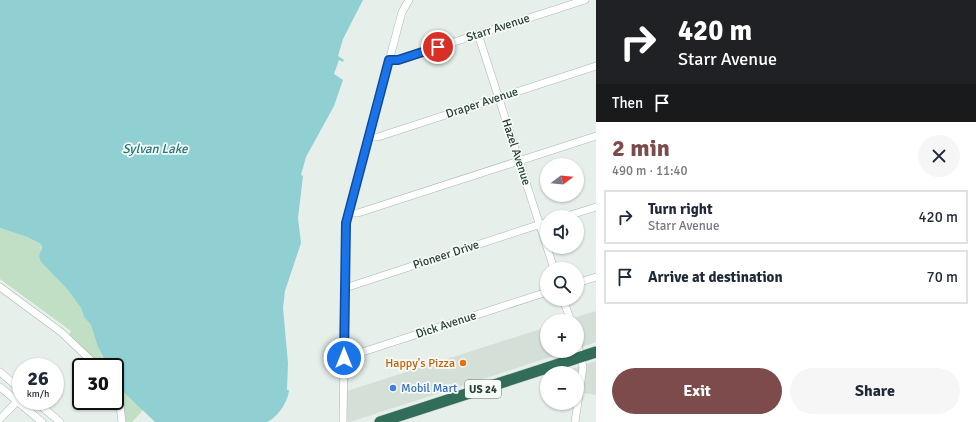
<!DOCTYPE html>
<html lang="en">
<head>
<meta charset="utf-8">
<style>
	:root { --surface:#fff; --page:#f6f6f7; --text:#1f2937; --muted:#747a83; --line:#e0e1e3; --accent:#7d4b4b }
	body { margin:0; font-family:Signika,sans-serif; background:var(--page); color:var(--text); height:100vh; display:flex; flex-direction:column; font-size:15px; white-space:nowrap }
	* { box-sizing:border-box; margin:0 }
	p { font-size:13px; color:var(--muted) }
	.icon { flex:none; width:22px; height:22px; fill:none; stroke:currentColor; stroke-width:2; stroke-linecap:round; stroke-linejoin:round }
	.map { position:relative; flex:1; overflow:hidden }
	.side { display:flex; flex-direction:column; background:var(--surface); width:380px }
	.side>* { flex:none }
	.hud { background:#202124; color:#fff; overflow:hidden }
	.needle { width:26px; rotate:74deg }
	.buttons { position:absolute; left:540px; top:158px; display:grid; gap:8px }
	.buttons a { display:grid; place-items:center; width:44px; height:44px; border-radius:50%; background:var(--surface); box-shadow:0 1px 3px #0004; font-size:20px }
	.speed { position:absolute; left:12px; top:358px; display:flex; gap:8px; font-size:20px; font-weight:700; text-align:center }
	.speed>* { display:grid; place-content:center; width:52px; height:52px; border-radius:50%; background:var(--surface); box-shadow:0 1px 3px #0004; line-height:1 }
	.speed small { font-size:10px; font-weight:400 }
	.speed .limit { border:2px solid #111; border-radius:6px; background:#fff; color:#111 }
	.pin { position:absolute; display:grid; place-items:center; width:34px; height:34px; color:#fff; margin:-17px; border:2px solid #fff; border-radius:50%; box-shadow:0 1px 4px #0007 }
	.me { position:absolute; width:44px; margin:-22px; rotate:0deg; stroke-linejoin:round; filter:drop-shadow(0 0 3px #0008) }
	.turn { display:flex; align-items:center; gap:14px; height:84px; padding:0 16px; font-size:18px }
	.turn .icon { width:52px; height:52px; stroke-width:2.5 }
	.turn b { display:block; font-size:28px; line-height:34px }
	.then { display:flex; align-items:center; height:38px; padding:0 16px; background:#0003; gap:8px; font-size:15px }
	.round { display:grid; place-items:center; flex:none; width:42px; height:42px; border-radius:21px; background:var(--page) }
	.headline { display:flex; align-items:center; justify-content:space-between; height:68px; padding:0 16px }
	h1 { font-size:24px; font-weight:700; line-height:30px; color:var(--accent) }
	.action { display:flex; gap:8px; margin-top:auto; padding:8px 16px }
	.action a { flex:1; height:46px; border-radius:24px; background:var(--accent); color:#fff; font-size:16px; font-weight:700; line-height:46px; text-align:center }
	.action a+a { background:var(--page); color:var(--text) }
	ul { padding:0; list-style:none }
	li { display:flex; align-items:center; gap:12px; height:54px; margin:0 8px 6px; padding:0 8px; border:2px solid var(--line); border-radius:0px }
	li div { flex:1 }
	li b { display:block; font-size:15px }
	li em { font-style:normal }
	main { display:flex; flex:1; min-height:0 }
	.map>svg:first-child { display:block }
	.built { fill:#d4dfd8 }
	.green { fill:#c0dfc4 }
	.water { fill:#90d0d2 }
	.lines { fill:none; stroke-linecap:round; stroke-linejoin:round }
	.minor-casing { stroke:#a8b7b0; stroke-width:8 }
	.highway-casing { stroke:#c2cac7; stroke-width:12 }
	.minor { stroke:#fff; stroke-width:7 }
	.highway { stroke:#316d59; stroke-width:11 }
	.route-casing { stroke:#114b97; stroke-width:10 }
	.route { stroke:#1a73e8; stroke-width:7 }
	.food-dot { fill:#e8710a; stroke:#f7fbf8; stroke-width:1.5 }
	.shop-dot { fill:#3f7fe0; stroke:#f7fbf8; stroke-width:1.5 }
	.labels { text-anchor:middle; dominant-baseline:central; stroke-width:3.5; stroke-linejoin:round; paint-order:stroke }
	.shield { fill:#f7fbf8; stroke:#647970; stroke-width:1 }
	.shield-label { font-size:11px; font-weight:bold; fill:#254136 }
	.street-label { font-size:12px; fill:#254136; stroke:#f7fbf8 }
	.food-label { font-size:12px; fill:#c56008; stroke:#f7fbf8; text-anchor:end }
	.shop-label { font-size:12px; fill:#366cbe; stroke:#f7fbf8; text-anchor:start }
	.water-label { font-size:13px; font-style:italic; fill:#1f787d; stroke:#f7fbf8 }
</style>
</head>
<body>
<main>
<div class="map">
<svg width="596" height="422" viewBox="0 0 596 422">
	<rect width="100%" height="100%" fill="#e6efea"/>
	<!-- built -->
	<path class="built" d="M596,311V342L582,347L577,331V321H574L573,318Z
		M547,327V351H569L350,422L346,421L347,391Z
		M596,361V395L583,393L582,402L577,401V373H559Z
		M546,377H547V399L542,398Z"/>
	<!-- green -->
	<path class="green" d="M0,228L27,237L41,244V262L68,290L81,308L84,317L91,325L102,357L108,367H101L69,336L71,331L0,279Z
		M115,380L132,401L143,410L132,422H124C122,409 115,392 115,380Z"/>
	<!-- water -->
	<path class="water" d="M0,0H363L343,39L338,56L344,60L343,62L339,60L334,74L343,80L334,106L306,157L301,175L303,176L298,218L301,243L285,291L283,308L288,363L287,390H289C288,402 278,417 267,422H155C147,413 118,390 115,380C114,376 115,371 115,367H108L98,347L91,325L84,317L81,308L68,290L41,262L39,256L42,248L41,244L27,237L0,228Z"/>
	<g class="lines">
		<defs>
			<path id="minor" d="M478,34L554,269
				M389,60H398L585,0
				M368,137H378L596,66
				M348,213H358L596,136
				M564,217L596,207
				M577,283L596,277
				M0,287L61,332L98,367
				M345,288L547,222
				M563,299L571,321
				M344,358L547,292
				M0,372L21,390
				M0,387L42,422
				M115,394L120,406L122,422
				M35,401L60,422
				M0,419L21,397
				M343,422L346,223L402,12L409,0
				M575,422L583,367L577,341"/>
			<path id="highway" d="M380,422L596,352"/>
		</defs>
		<!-- minor casing -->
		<use href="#minor" class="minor-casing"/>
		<!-- highway casing -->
		<use href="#highway" class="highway-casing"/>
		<!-- minor -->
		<use href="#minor" class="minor"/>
		<!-- highway -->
		<use href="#highway" class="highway"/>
	</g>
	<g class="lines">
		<defs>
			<path id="route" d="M344,358L346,223L389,60H398L438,47"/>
		</defs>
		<!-- route casing -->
		<use href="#route" class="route-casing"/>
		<!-- route -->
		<use href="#route" class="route"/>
	</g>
	<!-- markers -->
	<circle class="food-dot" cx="463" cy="363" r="4"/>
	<circle class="shop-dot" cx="393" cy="388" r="4"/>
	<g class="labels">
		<!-- shield labels -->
		<rect class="shield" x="465" y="380" width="36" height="18" rx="3"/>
		<g class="shield-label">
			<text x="483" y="389">US 24</text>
		</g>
		<!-- street labels -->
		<g class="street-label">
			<text transform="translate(498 28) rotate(-18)">Starr Avenue</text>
			<text transform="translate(482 103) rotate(-18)">Draper Avenue</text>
			<text transform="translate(516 152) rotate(72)">Hazel Avenue</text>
			<text transform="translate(446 255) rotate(-18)">Pioneer Drive</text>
			<text transform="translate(446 325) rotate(-18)">Dick Avenue</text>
		</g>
		<!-- food labels -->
		<g class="food-label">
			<text x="455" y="363">Happy's Pizza</text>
		</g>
		<!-- shop labels -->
		<g class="shop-label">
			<text x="401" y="388">Mobil Mart</text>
		</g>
		<!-- water labels -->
		<g class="water-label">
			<text x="155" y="149">Sylvan Lake</text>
		</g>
	</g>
</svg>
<div class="buttons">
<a><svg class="needle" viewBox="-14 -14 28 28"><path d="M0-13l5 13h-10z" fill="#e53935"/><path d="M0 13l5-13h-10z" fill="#747a83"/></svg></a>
<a><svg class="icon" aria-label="sound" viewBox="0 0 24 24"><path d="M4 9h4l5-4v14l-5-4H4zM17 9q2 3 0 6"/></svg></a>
<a><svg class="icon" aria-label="search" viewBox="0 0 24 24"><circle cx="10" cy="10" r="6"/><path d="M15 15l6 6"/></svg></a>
<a>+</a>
<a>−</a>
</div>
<div class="speed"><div>26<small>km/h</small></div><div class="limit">30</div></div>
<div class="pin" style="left:438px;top:47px;background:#d93025"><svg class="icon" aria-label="arrive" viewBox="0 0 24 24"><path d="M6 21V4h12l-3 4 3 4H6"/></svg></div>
<svg class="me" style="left:344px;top:358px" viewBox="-20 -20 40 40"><circle r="17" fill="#1a73e8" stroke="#fff" stroke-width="3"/><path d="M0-11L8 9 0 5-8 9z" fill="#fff"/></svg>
</div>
<section class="side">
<div class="hud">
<div class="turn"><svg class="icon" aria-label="right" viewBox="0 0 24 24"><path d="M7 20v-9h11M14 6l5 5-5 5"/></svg><div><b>420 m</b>Starr Avenue</div></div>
<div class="then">Then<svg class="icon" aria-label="arrive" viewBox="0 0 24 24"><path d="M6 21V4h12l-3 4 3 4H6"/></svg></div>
</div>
<div class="headline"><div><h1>2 min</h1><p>490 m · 11:40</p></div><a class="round"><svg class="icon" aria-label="close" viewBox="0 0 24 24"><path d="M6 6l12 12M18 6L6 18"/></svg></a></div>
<ul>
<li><svg class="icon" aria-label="right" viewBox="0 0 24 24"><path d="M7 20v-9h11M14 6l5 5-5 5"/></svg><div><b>Turn right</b><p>Starr Avenue</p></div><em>420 m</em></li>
<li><svg class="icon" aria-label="arrive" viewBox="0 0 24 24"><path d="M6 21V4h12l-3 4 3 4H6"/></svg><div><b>Arrive at destination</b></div><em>70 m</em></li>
</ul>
<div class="action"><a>Exit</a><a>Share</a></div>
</section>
</main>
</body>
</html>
